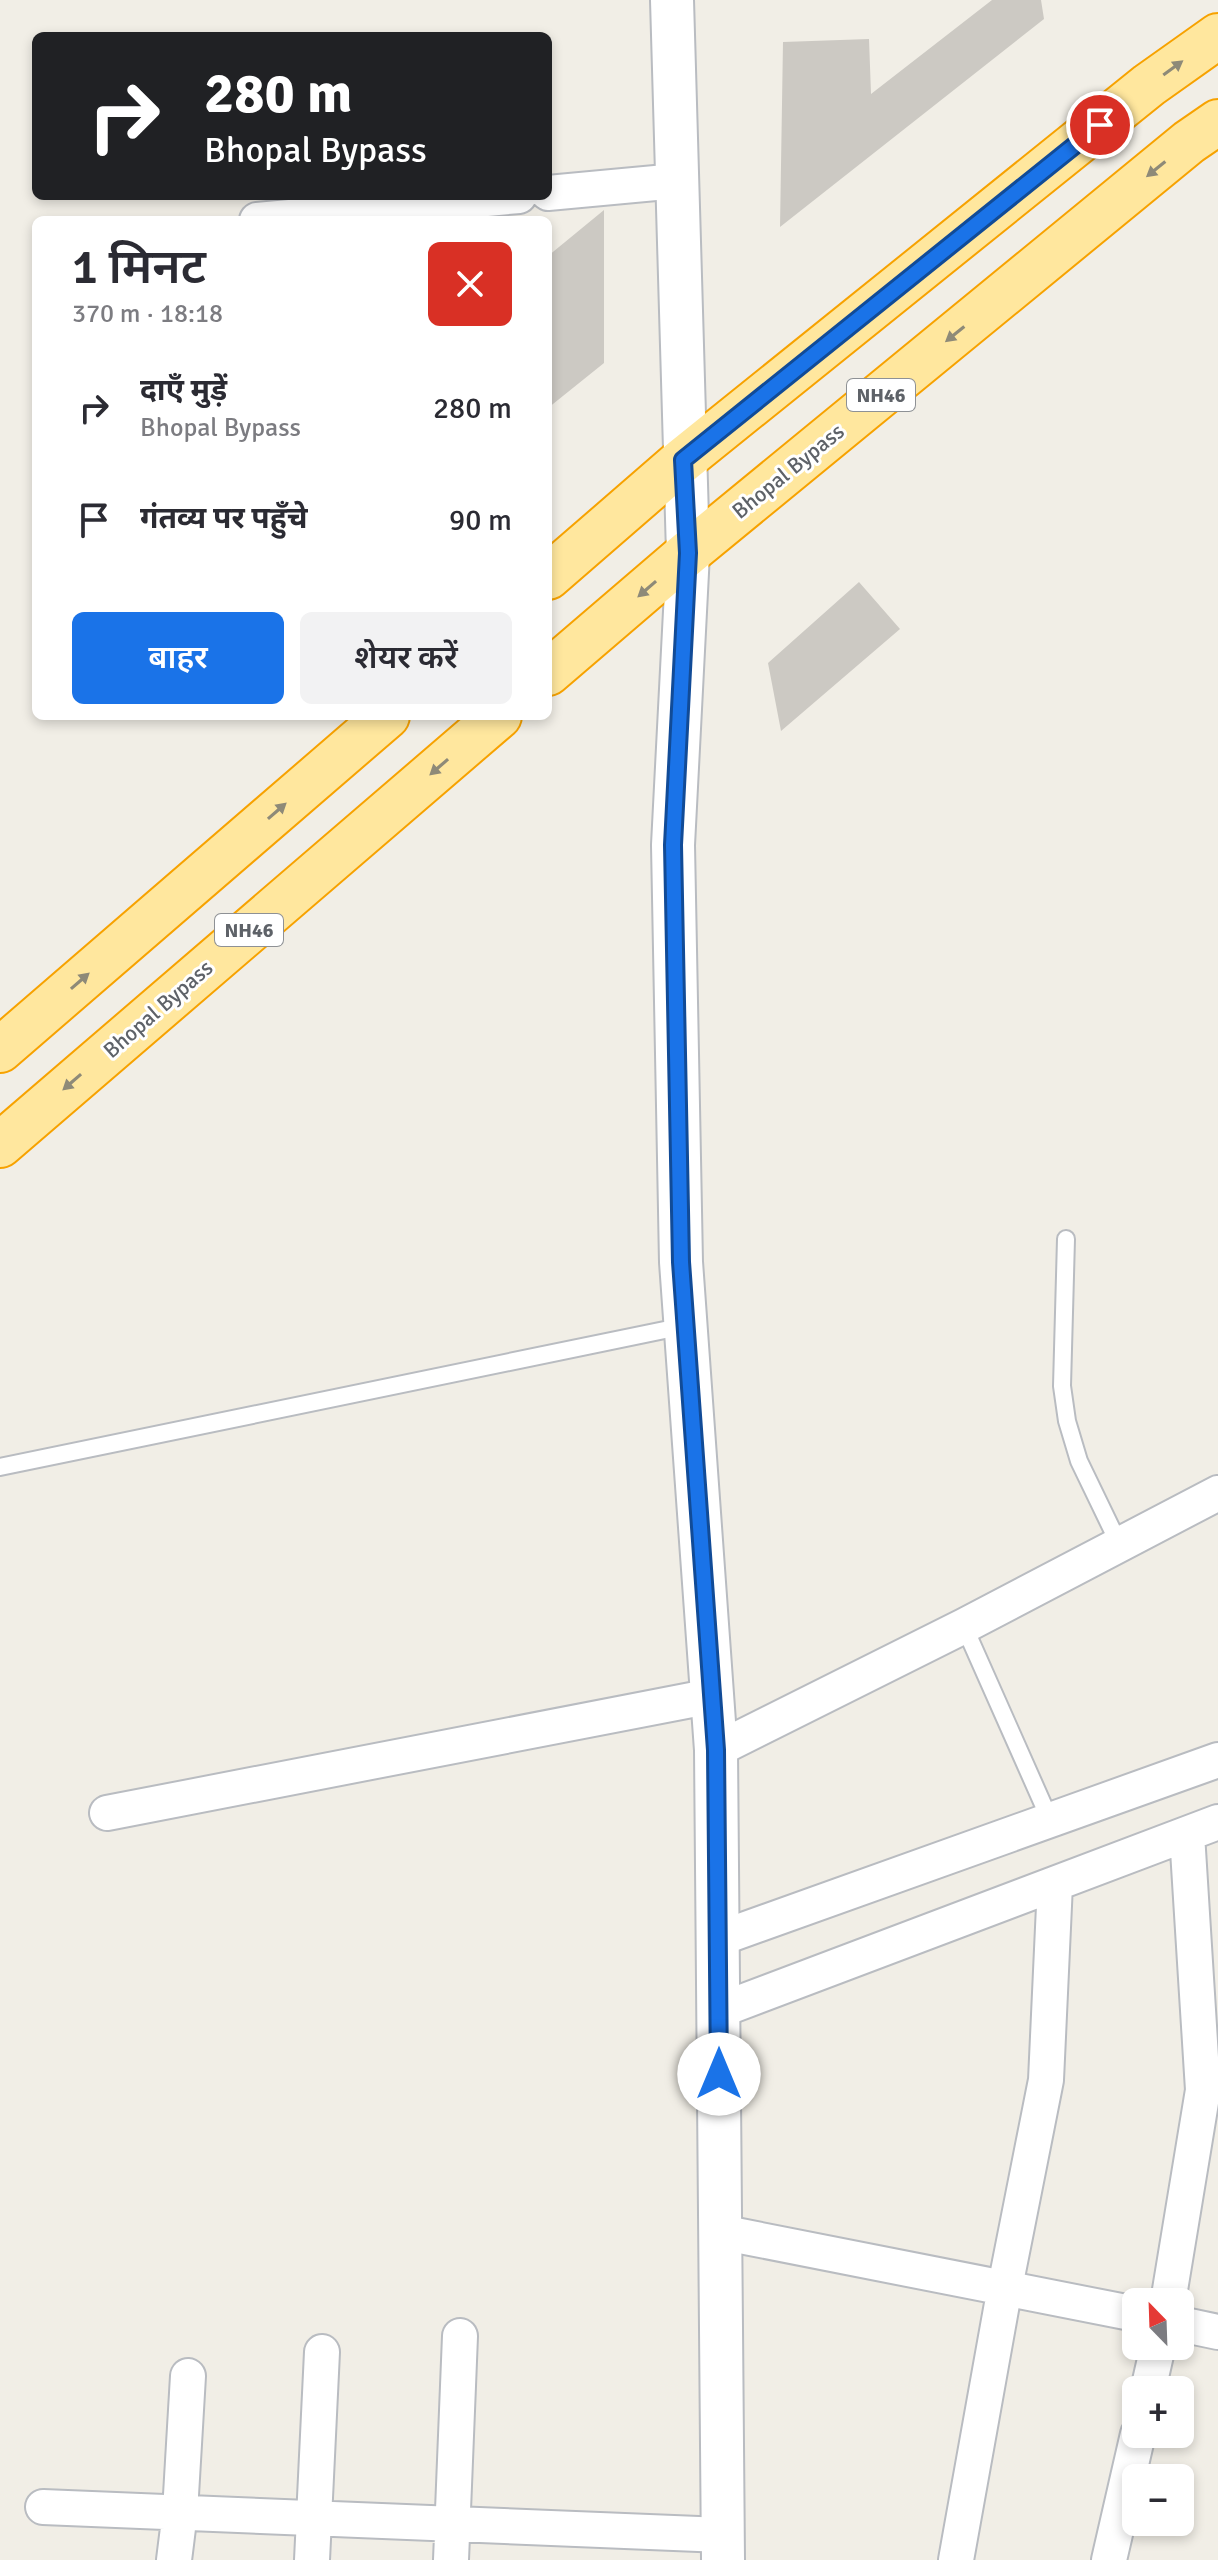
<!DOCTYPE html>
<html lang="hi">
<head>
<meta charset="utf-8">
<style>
	:root { --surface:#fff; --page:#f2f2f3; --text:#2b2b33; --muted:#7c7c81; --accent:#1a73e8 }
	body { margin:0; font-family:Signika,"Noto Sans Devanagari",sans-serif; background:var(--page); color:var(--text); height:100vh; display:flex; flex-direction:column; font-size:30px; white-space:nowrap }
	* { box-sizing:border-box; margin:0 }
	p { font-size:26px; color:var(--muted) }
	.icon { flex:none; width:44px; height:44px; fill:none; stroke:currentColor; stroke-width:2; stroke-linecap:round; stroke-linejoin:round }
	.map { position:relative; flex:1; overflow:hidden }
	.side { position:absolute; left:32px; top:216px; width:520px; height:504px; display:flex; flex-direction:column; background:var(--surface); border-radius:12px; box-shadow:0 4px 12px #0003 }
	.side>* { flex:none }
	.banner { position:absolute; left:32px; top:32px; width:520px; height:168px; border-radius:12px; box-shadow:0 4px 12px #0003; background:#202124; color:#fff; overflow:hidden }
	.needle { width:52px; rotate:337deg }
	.buttons { position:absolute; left:1122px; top:2288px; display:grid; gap:16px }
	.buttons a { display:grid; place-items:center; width:72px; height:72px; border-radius:12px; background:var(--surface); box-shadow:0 4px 12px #0003; font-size:40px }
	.pin { position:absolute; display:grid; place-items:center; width:68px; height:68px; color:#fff; margin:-34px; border:4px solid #fff; border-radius:50%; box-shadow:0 2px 8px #0007 }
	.me { position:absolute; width:88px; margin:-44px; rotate:0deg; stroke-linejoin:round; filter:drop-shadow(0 0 6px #0008) }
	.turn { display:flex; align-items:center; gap:28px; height:168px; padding:0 40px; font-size:36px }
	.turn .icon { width:104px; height:104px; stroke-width:2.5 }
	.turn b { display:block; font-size:56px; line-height:68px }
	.round { display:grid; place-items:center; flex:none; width:84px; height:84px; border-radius:12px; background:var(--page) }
	.overview { display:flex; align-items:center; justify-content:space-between; height:136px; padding:0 40px }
	h1 { font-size:48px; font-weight:600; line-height:60px }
	.action { display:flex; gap:16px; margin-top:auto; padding:16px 40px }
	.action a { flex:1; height:92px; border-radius:12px; background:var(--accent); color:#fff; font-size:32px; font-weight:600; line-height:92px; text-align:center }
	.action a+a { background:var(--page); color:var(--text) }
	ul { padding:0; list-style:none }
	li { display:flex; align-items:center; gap:24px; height:112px; padding:0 40px }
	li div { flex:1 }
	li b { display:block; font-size:30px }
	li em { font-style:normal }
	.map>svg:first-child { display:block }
	.building { fill:#ccc9c3 }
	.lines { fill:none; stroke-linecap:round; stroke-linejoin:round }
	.service-casing { stroke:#b9bcc1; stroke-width:20 }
	.minor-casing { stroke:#b9bcc1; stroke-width:38 }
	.tertiary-casing { stroke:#b9bcc1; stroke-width:46 }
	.trunk-casing { stroke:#f7a200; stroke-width:48 }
	.service { stroke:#fff; stroke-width:16 }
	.minor { stroke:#fff; stroke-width:34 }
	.tertiary { stroke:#fff; stroke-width:42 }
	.trunk { stroke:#ffe79e; stroke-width:44 }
	.oneway { fill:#8e8a78 }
	.route-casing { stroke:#114b97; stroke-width:20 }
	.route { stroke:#1a73e8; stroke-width:14 }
	.labels { text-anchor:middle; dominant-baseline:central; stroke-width:6; stroke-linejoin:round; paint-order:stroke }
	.shield { fill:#fff; stroke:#8e9195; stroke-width:2 }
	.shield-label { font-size:20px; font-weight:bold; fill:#5e6268 }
	.street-label { font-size:22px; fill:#5e6268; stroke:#fff }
</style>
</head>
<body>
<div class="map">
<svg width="1218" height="2560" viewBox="0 0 1218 2560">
	<rect width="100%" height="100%" fill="#f1eee6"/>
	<!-- building -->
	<path class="building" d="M992,0H1041L1044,19L780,227L783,42L869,39L871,94Z
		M604,210V363L548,408V256Z
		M859,582L900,629L781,731L768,663Z"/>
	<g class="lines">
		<defs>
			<path id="service" d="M1066,1239L1062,1386L1067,1421L1079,1461L1120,1546
				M0,1467L684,1326
				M964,1626L1050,1820"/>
			<path id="minor" d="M548,193L677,181
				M257,220L519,196
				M716,1750L964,1626L1218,1493
				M107,1813L712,1696
				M718,1939L1218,1760
				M718,2011L1218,1822
				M720,2232L1136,2314
				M1168,2302L1203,2090L1187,1834
				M1180,2324L1218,2332
				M1148,2390L1158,2346
				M43,2507L723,2535
				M174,2560L180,2512L188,2376
				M312,2560L322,2352
				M451,2560L460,2336
				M956,2560L1005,2287L1046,2080L1055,1884
				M1109,2560L1138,2434"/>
			<path id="tertiary" d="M672,0L688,553L673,845L681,1262L716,1750L723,2560"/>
			<path id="trunk" d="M548,577L683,460L1149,85L1218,36
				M548,673L688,553L1189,142L1218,122
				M0,1050L387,716
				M0,1145L499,716"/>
		</defs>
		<!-- service casing -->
		<use href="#service" class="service-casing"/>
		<!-- minor casing -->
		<use href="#minor" class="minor-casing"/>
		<!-- tertiary casing -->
		<use href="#tertiary" class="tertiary-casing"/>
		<!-- trunk casing -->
		<use href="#trunk" class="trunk-casing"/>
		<!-- service -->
		<use href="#service" class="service"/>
		<!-- minor -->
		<use href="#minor" class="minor"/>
		<!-- tertiary -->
		<use href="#tertiary" class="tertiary"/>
		<!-- trunk -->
		<use href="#trunk" class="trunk"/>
	</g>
	<!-- one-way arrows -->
	<defs><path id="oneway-solid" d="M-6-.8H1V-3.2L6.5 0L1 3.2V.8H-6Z" transform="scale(2)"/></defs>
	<g class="oneway">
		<use href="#oneway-solid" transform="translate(1173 68) rotate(-36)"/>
		<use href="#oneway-solid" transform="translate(1156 169) rotate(141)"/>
		<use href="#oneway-solid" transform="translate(955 334) rotate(141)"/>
		<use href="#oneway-solid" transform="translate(647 589) rotate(139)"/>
		<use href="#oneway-solid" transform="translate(439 767) rotate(139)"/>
		<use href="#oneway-solid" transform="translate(277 811) rotate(-41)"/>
		<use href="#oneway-solid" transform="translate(80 981) rotate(-41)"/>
		<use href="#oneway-solid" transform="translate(72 1082) rotate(139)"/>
	</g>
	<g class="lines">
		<defs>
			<path id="route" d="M719,2074L716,1750L681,1262L673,845L688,553L683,460L1100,125"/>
		</defs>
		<!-- route casing -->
		<use href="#route" class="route-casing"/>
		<!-- route -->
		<use href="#route" class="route"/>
	</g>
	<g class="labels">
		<!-- shield labels -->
		<g class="shield">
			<rect x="847" y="379" width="68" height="32" rx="6"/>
			<rect x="215" y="914" width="68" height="32" rx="6"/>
		</g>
		<g class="shield-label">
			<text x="881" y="395">NH46</text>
			<text x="249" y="930">NH46</text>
		</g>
		<!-- street labels -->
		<g class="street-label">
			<text transform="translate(788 471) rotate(-39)">Bhopal Bypass</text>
			<text transform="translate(158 1009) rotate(-41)">Bhopal Bypass</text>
		</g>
	</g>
</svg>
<div class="buttons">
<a><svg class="needle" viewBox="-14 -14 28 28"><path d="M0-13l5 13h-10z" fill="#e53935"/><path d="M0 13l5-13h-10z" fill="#7c7c81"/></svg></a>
<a>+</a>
<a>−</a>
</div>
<div class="pin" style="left:1100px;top:125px;background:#d93025"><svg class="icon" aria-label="arrive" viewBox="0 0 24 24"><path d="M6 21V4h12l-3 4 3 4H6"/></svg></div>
<svg class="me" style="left:719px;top:2074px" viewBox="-20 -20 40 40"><circle r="19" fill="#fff"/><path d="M0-13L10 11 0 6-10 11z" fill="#1a73e8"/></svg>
<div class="banner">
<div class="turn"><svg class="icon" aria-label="right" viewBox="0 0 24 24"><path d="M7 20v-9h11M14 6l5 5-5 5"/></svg><div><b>280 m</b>Bhopal Bypass</div></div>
</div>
<section class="side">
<div class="overview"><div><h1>1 मिनट</h1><p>370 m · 18:18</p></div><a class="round" style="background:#d93025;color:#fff"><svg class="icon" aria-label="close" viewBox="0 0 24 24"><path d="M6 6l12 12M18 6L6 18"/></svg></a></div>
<ul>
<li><svg class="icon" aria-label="right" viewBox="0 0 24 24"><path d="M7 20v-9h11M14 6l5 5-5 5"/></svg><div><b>दाएँ मुड़ें</b><p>Bhopal Bypass</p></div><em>280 m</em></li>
<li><svg class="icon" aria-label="arrive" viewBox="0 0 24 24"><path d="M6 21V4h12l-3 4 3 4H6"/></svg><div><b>गंतव्य पर पहुँचे</b></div><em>90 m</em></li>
</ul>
<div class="action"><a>बाहर</a><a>शेयर करें</a></div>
</section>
</div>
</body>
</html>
